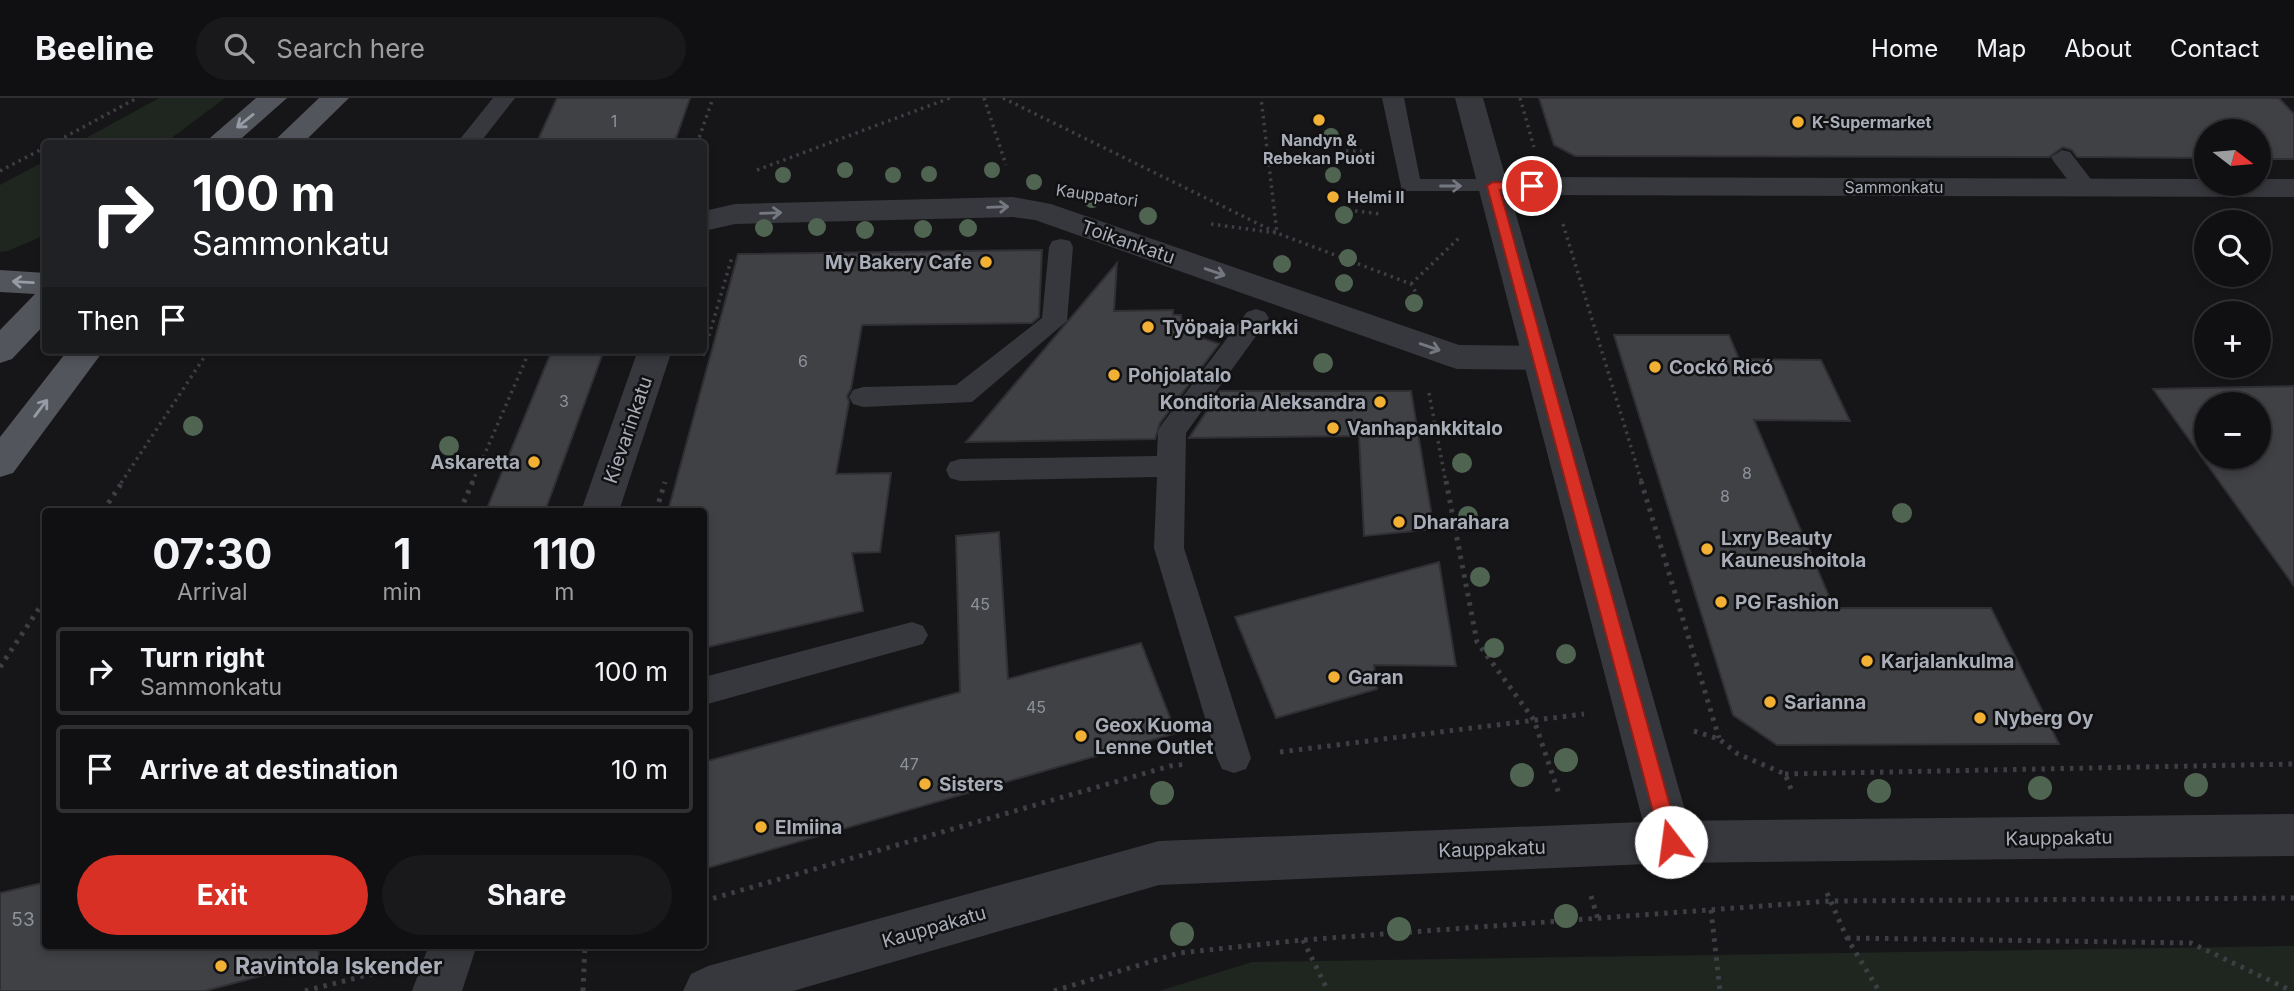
<!DOCTYPE html>
<html lang="en">
<head>
<meta charset="utf-8">
<style>
	:root { --surface:#101012; --page:#19191b; --text:#f1f3f6; --muted:#9c9d9f; --line:#303032; --accent:#d93025 }
	body { margin:0; font-family:Inter,sans-serif; background:var(--page); color:var(--text); height:100vh; display:flex; flex-direction:column; font-size:26px; white-space:nowrap }
	* { box-sizing:border-box; margin:0 }
	p { font-size:23px; color:var(--muted) }
	.icon { flex:none; width:38px; height:38px; fill:none; stroke:currentColor; stroke-width:2; stroke-linecap:round; stroke-linejoin:round }
	.map { position:relative; flex:1; overflow:hidden }
	.drawer { position:absolute; left:42px; top:410px; width:665px; height:441px; display:flex; flex-direction:column; background:var(--surface); border-radius:7px; box-shadow:0 4px 10px #0003,0 0 0 2px var(--line) }
	.drawer>* { flex:none }
	.top-card { position:absolute; left:42px; top:42px; width:665px; height:214px; border-radius:7px; box-shadow:0 4px 10px #0003,0 0 0 2px var(--line); background:#202124; color:#fff; overflow:hidden }
	.needle { width:46px; rotate:106deg }
	.tools { position:absolute; left:2194px; top:21px; display:grid; gap:14px }
	.tools a { display:grid; place-items:center; width:77px; height:77px; border-radius:50%; background:var(--surface); box-shadow:0 4px 10px #0003,0 0 0 2px var(--line); font-size:35px }
	.pin { position:absolute; display:grid; place-items:center; width:60px; height:60px; color:#fff; margin:-30px; border:4px solid #fff; border-radius:50%; box-shadow:0 2px 7px #0007 }
	.me { position:absolute; width:77px; margin:-38px; rotate:345deg; stroke-linejoin:round; filter:drop-shadow(0 0 5px #0008) }
	.turn { display:flex; align-items:center; gap:24px; height:147px; padding:0 35px; font-size:32px }
	.turn .icon { width:91px; height:91px; stroke-width:2.5 }
	.turn b { display:block; font-size:49px; line-height:60px }
	.then { display:flex; align-items:center; height:66px; padding:0 35px; background:#0003; gap:14px; font-size:26px }
	.eta { display:flex; justify-content:space-evenly; align-items:center; height:119px; text-align:center }
	.eta b { font-size:42px; font-weight:700; line-height:49px }
	.cta { display:flex; gap:14px; margin-top:auto; padding:14px 35px }
	.cta a { flex:1; height:80px; border-radius:42px; background:var(--accent); color:#fff; font-size:28px; font-weight:700; line-height:80px; text-align:center }
	.cta a+a { background:var(--page); color:var(--text) }
	ul { padding:0; list-style:none }
	li { display:flex; align-items:center; gap:21px; height:88px; margin:0 14px 10px; padding:0 21px; border:4px solid var(--line); border-radius:7px }
	li div { flex:1 }
	li b { display:block; font-size:26px }
	li em { font-style:normal }
	header { display:flex; align-items:center; gap:42px; box-sizing:border-box; height:98px; padding:0 35px; background:var(--surface); border-bottom:2px solid var(--line) }
	header strong { font-size:33px }
	nav { display:flex; gap:38px; margin-inline-start:auto; font-size:24px }
	.search { width:490px; height:63px; background:var(--page); display:flex; align-items:center; gap:18px; box-sizing:border-box; padding:0 24px; border-radius:38px; color:var(--muted); font-size:26px }
	.map>svg:first-child { display:block }
	.green { fill:#1e261f }
	.building { fill:#404145; stroke:#303034; stroke-width:2; fill-rule:evenodd }
	.lines { fill:none; stroke-linecap:round; stroke-linejoin:round }
	.path-far1 { stroke:#3d3f44; stroke-width:3.5; stroke-dasharray:2.5 4.5; stroke-linecap:butt }
	.path { stroke:#3d3f44; stroke-width:5; stroke-dasharray:3.5 6; stroke-linecap:butt }
	.service { fill:#37383d; fill-rule:evenodd }
	.minor { fill:#37383d; fill-rule:evenodd }
	.tertiary { fill:#37383d; fill-rule:evenodd }
	.primary { fill:#53555c; fill-rule:evenodd }
	.tree { fill:#506452 }
	.oneway { stroke:#979ba6 }
	.oneway2 { stroke:#757881 }
	.route { fill:#d93025; stroke:#8d1f18; stroke-width:2 }
	.poi-dot { fill:#f2b134; stroke:#111113; stroke-width:2.5 }
	.labels { text-anchor:middle; dominant-baseline:central; stroke-width:5; stroke-linejoin:round; paint-order:stroke }
	.number-label { font-size:16px; fill:#8e929b }
	.far-poi-label { font-size:16px; font-weight:bold; fill:#a8adb8; stroke:#111113; text-anchor:start }
	.far-street-label { font-size:16px; fill:#a8adb8; stroke:#111113 }
	.street-label { font-size:19px; fill:#a8adb8; stroke:#111113 }
	.poi-label { font-size:19px; font-weight:bold; fill:#a8adb8; stroke:#111113; text-anchor:start }
	.near-number-label { font-size:19px; fill:#8e929b }
	.near-poi-label { font-size:23px; font-weight:bold; fill:#a8adb8; stroke:#111113; text-anchor:start }
</style>
</head>
<body>
<header>
<strong>Beeline</strong>
<div class="search"><svg class="icon" aria-label="search" viewBox="0 0 24 24"><circle cx="10" cy="10" r="6"/><path d="M15 15l6 6"/></svg>Search here</div>
<nav><a>Home</a><a>Map</a><a>About</a><a>Contact</a></nav>
</header>
<div class="map">
<svg width="2294" height="893" viewBox="0 0 2294 893">
	<rect width="100%" height="100%" fill="#161618"/>
	<!-- green -->
	<path class="green" d="M159,0H225L165,45H77Z
		M45,63V137L8,153L0,154V87Z
		M2294,848V893H1159L1252,864Z"/>
	<!-- building -->
	<path class="building" d="M557,0H690L674,46H536Z
		M1539,0H2279L2294,16V61H2259V33H2207V60L2077,59L2072,52L2063,49L2049,59L1575,58L1554,47Z
		M1042,152L1039,219L1032,225L862,227L851,291L847,298L849,304L836,376L891,375L880,454L852,455L863,513L704,550V413H668L738,156Z
		M1117,165L1114,213L1173,212V217H1181L1182,233L1219,246L1160,325L1155,341L966,344Z
		M1614,237H1729L1739,261L1821,262L1850,323L1754,322L1834,510H1991L2059,646L1777,647L1733,617Z
		M552,252H604L545,413H486Z
		M2294,288V488L2153,291ZM2207,306H2259V359H2207Z
		M1220,293H1411L1434,431L1364,438L1359,338L1189,340Z
		M999,434L1008,581L1141,545L1176,635L704,771V664L960,594L956,438Z
		M1439,464L1456,568L1374,567L1377,591L1276,620L1235,519Z
		M46,784V847H318L320,862L205,893H0V795Z"/>
	<g class="lines">
		<!-- path-far1 -->
		<path class="path-far1" d="M984,0L1006,67
			M1003,0L1277,135L1411,186L1418,198
			M1520,0L1534,49
			M52,46L137,0
			M697,46L713,0
			M1346,53H1362
			M757,72L950,0
			M0,73L46,49
			M1355,113L1381,116
			M1211,126L1277,135L1261,0
			M1563,126L1642,385
			M1411,186L1460,139
			M703,258L732,159
			M1429,295L1446,385
			M121,385L209,252
			M472,385L530,252"/>
		<!-- path -->
		<path class="path" d="M1446,383L1477,544L1534,622L1559,696
			M1641,383L1719,640
			M103,413L123,383
			M460,413L473,383
			M656,413L665,384
			M0,569L46,500
			M1694,633L1719,641L1738,656L1785,676L1791,691
			M1280,654L1584,616
			M1785,676L2294,666
			M1827,795L1847,840L1879,893
			M1591,798L1598,821
			M704,803L1170,668L1188,666
			M1711,812L1720,893
			M1847,840L2191,845L2292,893
			M1303,842L1328,893
			M506,850L519,847
			M305,893L387,872
			M583,893L585,847
			M1054,893L1179,855L1303,842L1830,803L2294,800"/>
		<!-- service -->
		<path class="service" d="M493,0H515L479,46H456Z
			M1382,0H1404L1420,81H1493L1501,83L1505,88L1501,93H1402Z
			M2062,52L2070,54L2093,84L2097,89L2093,94H2077L2054,64L2051,59Z
			M1061,141L1070,143L1073,149L1067,223L972,304L863,309L853,306L849,299L853,292L863,289L956,287L1042,220L1049,149L1052,143Z
			M1256,211L1265,214L1269,220L1186,335L1184,450L1251,660L1246,671L1234,675L1222,671L1217,660L1154,450L1157,379L960,383L950,380L946,372L950,364L960,361L1157,358L1158,333L1162,326L1247,214Z
			M912,524L923,528L928,537L923,546L704,607V579Z"/>
		<!-- minor -->
		<path class="minor" d="M1493,79L2207,81V86H2259V81H2294V99L1493,97L1482,95L1478,88L1482,81Z
			M1013,99L1051,106L1459,247L1540,248L1552,252L1557,260L1552,268L1540,272L1457,271L1445,267L1035,122L1013,119L735,126L704,133V113L735,106Z
			M638,252H672L619,413H581Z
			M2294,716V758L1671,765L1655,759L1648,744L1655,729L1671,723Z
			M429,847H477L462,893H412Z"/>
		<!-- tertiary -->
		<path class="tertiary" d="M1455,0H1483L1694,744L1687,759L1671,765L1159,787L793,893H683L691,876L708,868L1159,743L1643,724Z"/>
		<!-- primary -->
		<path class="primary" d="M256,0H287L235,46H203Z
			M319,0H349L302,46H271Z
			M0,172L46,175V225L12,261L0,265V232L35,196L0,194Z
			M68,252H104L13,375L0,379V339Z"/>
	</g>
	<!-- trees -->
	<g class="tree">
		<circle cx="1331" cy="38" r="8"/>
		<circle cx="845" cy="72" r="8"/>
		<circle cx="992" cy="72" r="8"/>
		<circle cx="929" cy="76" r="8"/>
		<circle cx="783" cy="77" r="8"/>
		<circle cx="893" cy="77" r="8"/>
		<circle cx="1333" cy="77" r="8"/>
		<circle cx="1034" cy="84" r="8"/>
		<circle cx="1092" cy="102" r="8"/>
		<circle cx="1344" cy="117" r="9"/>
		<circle cx="1148" cy="118" r="9"/>
		<circle cx="817" cy="129" r="9"/>
		<circle cx="764" cy="130" r="9"/>
		<circle cx="968" cy="130" r="9"/>
		<circle cx="923" cy="131" r="9"/>
		<circle cx="865" cy="132" r="9"/>
		<circle cx="1348" cy="160" r="9"/>
		<circle cx="1282" cy="166" r="9"/>
		<circle cx="1344" cy="185" r="9"/>
		<circle cx="1414" cy="205" r="9"/>
		<circle cx="1323" cy="265" r="10"/>
		<circle cx="193" cy="328" r="10"/>
		<circle cx="449" cy="348" r="10"/>
		<circle cx="1462" cy="365" r="10"/>
		<circle cx="1902" cy="415" r="10"/>
		<circle cx="1468" cy="418" r="10"/>
		<circle cx="1480" cy="479" r="10"/>
		<circle cx="1494" cy="550" r="10"/>
		<circle cx="1566" cy="556" r="10"/>
		<circle cx="1566" cy="662" r="12"/>
		<circle cx="1522" cy="677" r="12"/>
		<circle cx="2196" cy="687" r="12"/>
		<circle cx="2040" cy="690" r="12"/>
		<circle cx="1879" cy="693" r="12"/>
		<circle cx="1162" cy="695" r="12"/>
		<circle cx="1566" cy="818" r="12"/>
		<circle cx="1399" cy="831" r="12"/>
		<circle cx="1182" cy="836" r="12"/>
	</g>
	<!-- one-way arrows -->
	<defs><path id="oneway-shaft" d="M-6 0H5M1.5-3L5.5 0L1.5 3" fill="none" stroke-width="1.6" stroke-linecap="round" stroke-linejoin="round" transform="scale(1.75)"/></defs>
	<g class="oneway">
		<use href="#oneway-shaft" transform="translate(245 23) rotate(141)"/>
		<use href="#oneway-shaft" transform="translate(23 184) rotate(-177)"/>
		<use href="#oneway-shaft" transform="translate(41 310) rotate(-53)"/>
	</g>
	<g class="oneway2">
		<use href="#oneway-shaft" transform="translate(1451 88)"/>
		<use href="#oneway-shaft" transform="translate(998 109) rotate(-2)"/>
		<use href="#oneway-shaft" transform="translate(771 115) rotate(-2)"/>
		<use href="#oneway-shaft" transform="translate(1215 174) rotate(19)"/>
		<use href="#oneway-shaft" transform="translate(1430 249) rotate(19)"/>
	</g>
	<!-- route -->
	<path class="route" d="M1532,85L1536,86V91L1500,92L1680,744L1677,750L1671,753L1664,750L1661,744L1487,88L1493,84Z"/>
	<!-- markers -->
	<g class="poi-dot">
		<circle cx="1319" cy="22" r="7"/>
		<circle cx="1798" cy="24" r="7"/>
		<circle cx="1333" cy="99" r="7"/>
		<circle cx="986" cy="164" r="7"/>
		<circle cx="1148" cy="229" r="7"/>
		<circle cx="1655" cy="269" r="7"/>
		<circle cx="1114" cy="277" r="7"/>
		<circle cx="1380" cy="304" r="7"/>
		<circle cx="1333" cy="330" r="7"/>
		<circle cx="534" cy="364" r="7"/>
		<circle cx="1399" cy="424" r="7"/>
		<circle cx="1707" cy="451" r="7"/>
		<circle cx="1721" cy="504" r="7"/>
		<circle cx="1867" cy="563" r="7"/>
		<circle cx="1334" cy="579" r="7"/>
		<circle cx="1770" cy="604" r="7"/>
		<circle cx="1980" cy="620" r="7"/>
		<circle cx="1081" cy="638" r="7"/>
		<circle cx="925" cy="686" r="7"/>
		<circle cx="761" cy="729" r="7"/>
		<circle cx="221" cy="868" r="7"/>
	</g>
	<g class="labels">
		<!-- number labels -->
		<g class="number-label">
			<text x="614" y="23">1</text>
			<text x="803" y="263">6</text>
			<text x="564" y="303">3</text>
			<text x="1747" y="375">8</text>
			<text x="1725" y="398">8</text>
			<text x="980" y="506">45</text>
			<text x="1036" y="609">45</text>
			<text x="909" y="666">47</text>
		</g>
		<!-- far-poi labels -->
		<g class="far-poi-label">
			<text x="1812" y="24">K-Supermarket</text>
			<text x="1319" y="42" text-anchor="middle">Nandyn &amp;<tspan x="1319" dy="18">Rebekan Puoti</tspan></text>
			<text x="1347" y="99">Helmi Ⅱ</text>
		</g>
		<!-- far-street labels -->
		<g class="far-street-label">
			<text x="1894" y="89">Sammonkatu</text>
			<text transform="translate(1097 97) rotate(8)">Kauppatori</text>
		</g>
		<!-- street labels -->
		<g class="street-label">
			<text transform="translate(1128 144) rotate(19)">Toikankatu</text>
			<text transform="translate(628 332) rotate(-71)">Kievarinkatu</text>
			<text transform="translate(2059 740) rotate(-1)">Kauppakatu</text>
			<text transform="translate(1492 751) rotate(-2)">Kauppakatu</text>
			<text transform="translate(934 829) rotate(-16)">Kauppakatu</text>
		</g>
		<!-- poi labels -->
		<g class="poi-label">
			<text x="972" y="164" text-anchor="end">My Bakery Cafe</text>
			<text x="1162" y="229">Työpaja Parkki</text>
			<text x="1669" y="269">Cockó Ricó</text>
			<text x="1128" y="277">Pohjolatalo</text>
			<text x="1366" y="304" text-anchor="end">Konditoria Aleksandra</text>
			<text x="1347" y="330">Vanhapankkitalo</text>
			<text x="520" y="364" text-anchor="end">Askaretta</text>
			<text x="1413" y="424">Dharahara</text>
			<text x="1721" y="440">Lxry Beauty<tspan x="1721" dy="22">Kauneushoitola</tspan></text>
			<text x="1735" y="504">PG Fashion</text>
			<text x="1881" y="563">Karjalankulma</text>
			<text x="1348" y="579">Garan</text>
			<text x="1784" y="604">Sarianna</text>
			<text x="1994" y="620">Nyberg Oy</text>
			<text x="1095" y="627">Geox Kuoma<tspan x="1095" dy="22">Lenne Outlet</tspan></text>
			<text x="939" y="686">Sisters</text>
			<text x="775" y="729">Elmiina</text>
		</g>
		<!-- near-number labels -->
		<g class="near-number-label">
			<text x="23" y="821">53</text>
		</g>
		<!-- near-poi labels -->
		<g class="near-poi-label">
			<text x="235" y="868">Ravintola Iskender</text>
		</g>
	</g>
</svg>
<div class="tools">
<a><svg class="needle" viewBox="-14 -14 28 28"><path d="M0-13l5 13h-10z" fill="#e53935"/><path d="M0 13l5-13h-10z" fill="#9c9d9f"/></svg></a>
<a><svg class="icon" aria-label="search" viewBox="0 0 24 24"><circle cx="10" cy="10" r="6"/><path d="M15 15l6 6"/></svg></a>
<a>+</a>
<a>−</a>
</div>
<div class="pin" style="left:1532px;top:88px;background:#d93025"><svg class="icon" aria-label="arrive" viewBox="0 0 24 24"><path d="M6 21V4h12l-3 4 3 4H6"/></svg></div>
<svg class="me" style="left:1671px;top:744px" viewBox="-20 -20 40 40"><circle r="19" fill="#fff"/><path d="M0-13L10 11 0 6-10 11z" fill="#d93025"/></svg>
<div class="top-card">
<div class="turn"><svg class="icon" aria-label="right" viewBox="0 0 24 24"><path d="M7 20v-9h11M14 6l5 5-5 5"/></svg><div><b>100 m</b>Sammonkatu</div></div>
<div class="then">Then<svg class="icon" aria-label="arrive" viewBox="0 0 24 24"><path d="M6 21V4h12l-3 4 3 4H6"/></svg></div>
</div>
<section class="drawer">
<div class="eta">
<div><b>07:30</b><p>Arrival</p></div>
<div><b>1</b><p>min</p></div>
<div><b>110</b><p>m</p></div>
</div>
<ul>
<li><svg class="icon" aria-label="right" viewBox="0 0 24 24"><path d="M7 20v-9h11M14 6l5 5-5 5"/></svg><div><b>Turn right</b><p>Sammonkatu</p></div><em>100 m</em></li>
<li><svg class="icon" aria-label="arrive" viewBox="0 0 24 24"><path d="M6 21V4h12l-3 4 3 4H6"/></svg><div><b>Arrive at destination</b></div><em>10 m</em></li>
</ul>
<div class="cta"><a>Exit</a><a>Share</a></div>
</section>
</div>
</body>
</html>
